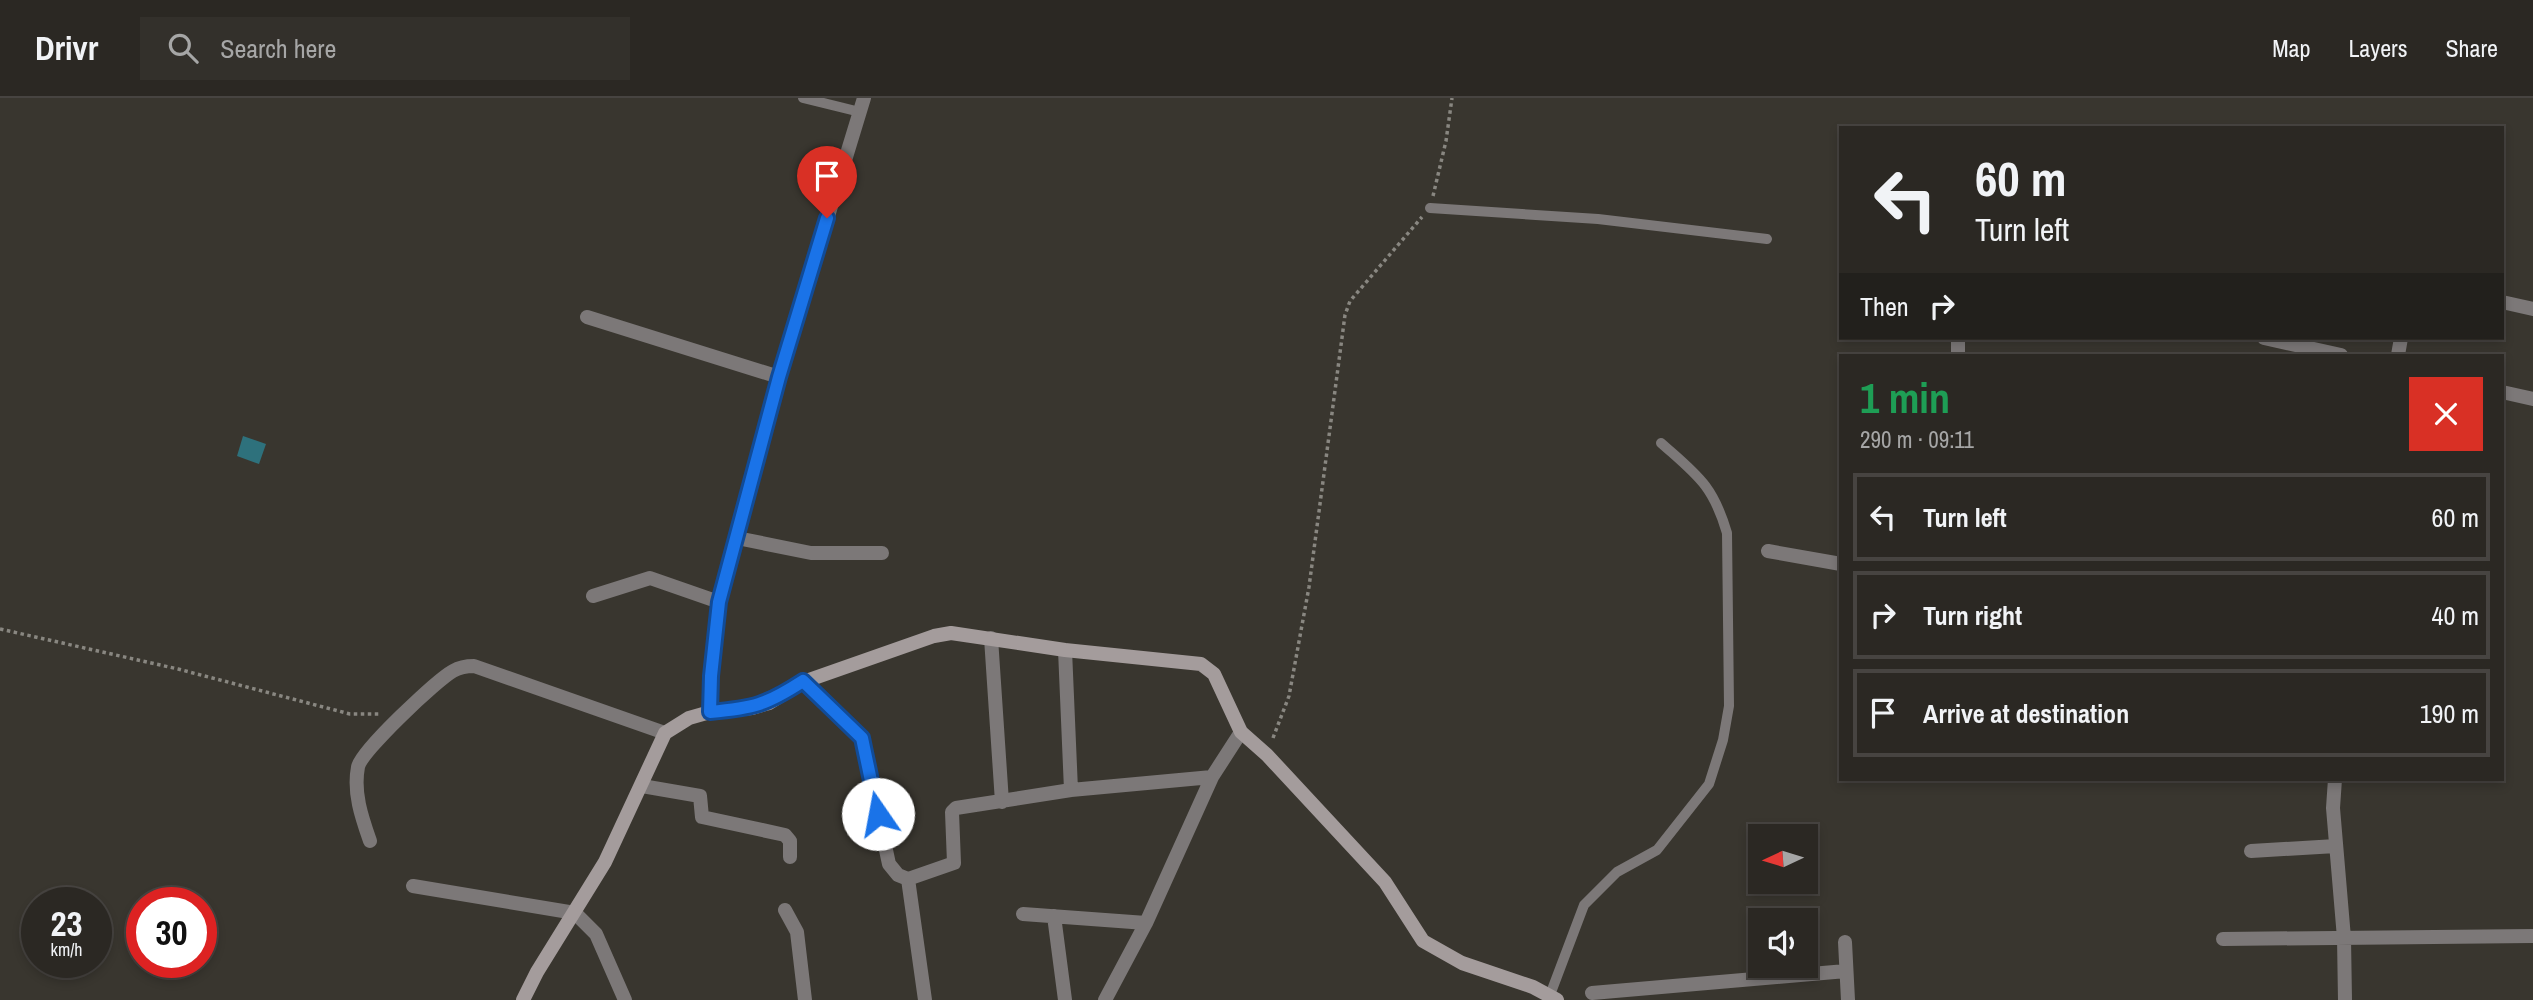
<!DOCTYPE html>
<html lang="en">
<head>
<meta charset="utf-8">
<style>
	:root { --surface:#2b2823; --page:#33302b; --text:#f1f3f6; --muted:#a6a6a6; --line:#474441 }
	body { margin:0; font-family:"Archivo Narrow",sans-serif; background:var(--page); color:var(--text); height:100vh; display:flex; flex-direction:column; font-size:26px; white-space:nowrap }
	* { box-sizing:border-box; margin:0 }
	p { font-size:23px; color:var(--muted) }
	.icon { flex:none; width:38px; height:38px; fill:none; stroke:currentColor; stroke-width:2; stroke-linecap:round; stroke-linejoin:round }
	.map { position:relative; flex:1; overflow:hidden }
	.drawer { position:absolute; left:1839px; top:256px; width:665px; height:427px; display:flex; flex-direction:column; background:var(--surface); border-radius:0px; box-shadow:0 4px 10px #0003,0 0 0 2px var(--line) }
	.drawer>* { flex:none }
	.hud { position:absolute; left:1839px; top:28px; width:665px; height:214px; border-radius:0px; box-shadow:0 4px 10px #0003,0 0 0 2px var(--line); background:#2b2823; color:var(--text); overflow:hidden }
	.needle { width:46px; rotate:266deg }
	.controls { position:absolute; left:1748px; top:726px; display:grid; gap:14px }
	.controls a { display:grid; place-items:center; width:70px; height:70px; border-radius:0px; background:var(--surface); box-shadow:0 4px 10px #0003,0 0 0 2px var(--line); font-size:35px }
	.speed { position:absolute; left:21px; top:789px; display:flex; gap:14px; font-size:35px; font-weight:700; text-align:center }
	.speed>* { display:grid; place-content:center; width:91px; height:91px; border-radius:50%; background:var(--surface); box-shadow:0 4px 10px #0003,0 0 0 2px var(--line); line-height:1 }
	.speed small { font-size:18px; font-weight:400 }
	.speed .limit { border:10px solid #d22; background:#fff; color:#111 }
	.pin { position:absolute; display:grid; place-items:center; width:60px; height:60px; color:#fff; margin:-72px -30px; border-radius:50% 50% 50% 0; rotate:-45deg; box-shadow:0 0 7px #0007 }
	.pin .icon { rotate:45deg }
	.me { position:absolute; width:77px; margin:-38px; rotate:348deg; stroke-linejoin:round; filter:drop-shadow(0 0 5px #0008) }
	.turn { display:flex; align-items:center; gap:24px; height:147px; padding:0 21px; font-size:32px }
	.turn .icon { width:91px; height:91px; stroke-width:2.5 }
	.turn b { display:block; font-size:49px; line-height:60px }
	.then { display:flex; align-items:center; height:66px; padding:0 21px; background:#0003; gap:14px; font-size:26px }
	.round { display:grid; place-items:center; flex:none; width:74px; height:74px; border-radius:0px; background:var(--page) }
	.summary { display:flex; align-items:center; justify-content:space-between; height:119px; padding:0 21px }
	h1 { font-size:42px; font-weight:800; line-height:52px; color:#1e9e55 }
	ul { padding:0; list-style:none }
	li { display:flex; align-items:center; gap:21px; height:88px; margin:0 14px 10px; padding:0 7px; border:4px solid var(--line); border-radius:0px }
	li div { flex:1 }
	li b { display:block; font-size:26px }
	li em { font-style:normal }
	header { display:flex; align-items:center; gap:42px; box-sizing:border-box; height:98px; padding:0 35px; background:var(--surface); border-bottom:2px solid var(--line) }
	header strong { font-size:33px }
	nav { display:flex; gap:38px; margin-inline-start:auto; font-size:24px }
	.search { width:490px; height:63px; background:var(--page); display:flex; align-items:center; gap:18px; box-sizing:border-box; padding:0 24px; border-radius:0px; color:var(--muted); font-size:26px }
	.map>svg:first-child { display:block }
	.water { fill:#2e717c }
	.lines { fill:none; stroke-linecap:round; stroke-linejoin:round }
	.path { stroke:#898781; stroke-width:3.5; stroke-dasharray:3.5 3.5; stroke-linecap:butt }
	.lane { stroke:#7c7878; stroke-width:10 }
	.street { stroke:#7c7878; stroke-width:14 }
	.secondary { stroke:#a49c9c; stroke-width:14 }
	.route-casing { stroke:#114b97; stroke-width:18 }
	.route { stroke:#1a73e8; stroke-width:12 }
</style>
</head>
<body>
<header>
<strong>Drivr</strong>
<div class="search"><svg class="icon" aria-label="search" viewBox="0 0 24 24"><circle cx="10" cy="10" r="6"/><path d="M15 15l6 6"/></svg>Search here</div>
<nav><a>Map</a><a>Layers</a><a>Share</a></nav>
</header>
<div class="map">
<svg width="2533" height="902" viewBox="0 0 2533 902">
	<rect width="100%" height="100%" fill="#39362f"/>
	<!-- water -->
	<path class="water" d="M243,338L266,346L259,366L237,358Z"/>
	<g class="lines">
		<!-- path -->
		<path class="path" d="M1433,98L1446,43L1452,0
			M0,531L178,571L350,616H381
			M1273,640L1289,598L1309,489L1345,217L1350,203L1422,119"/>
		<!-- lane -->
		<path class="lane" d="M803,0L860,14
			M1430,110L1598,121L1767,141
			M1550,897L1584,807L1617,774L1657,752L1709,686L1723,642L1729,608L1727,435C1713,387 1697,377 1661,345"/>
		<!-- street -->
		<path class="street" d="M2502,204L2533,211
			M587,219L779,279
			M2264,240L2341,257
			M1958,257V240
			M2398,257L2401,240
			M2502,294L2533,301
			M737,440L811,455H882
			M1768,453L1841,466
			M593,498L650,480L719,504
			M991,540L1002,704
			M1065,552L1071,692
			M803,584L862,640L889,766L898,777L908,781L925,902
			M710,614L711,577L719,504L779,279L864,0
			M2335,681L2333,710L2344,840L2345,902
			M642,688L700,698L702,719L785,737L790,743V759
			M370,743C362,720 353,695 358,669C361,653 437,582 453,573C460,569 467,568 474,568L665,635
			M2251,753L2336,748
			M908,781L954,765L952,714L956,710L1071,692L1212,679
			M413,788L575,815L596,836L625,902
			M785,812L797,834L805,902
			M1023,816L1146,825
			M1054,818L1065,902
			M2223,841L2533,838
			M1845,844L1848,902
			M1592,895L1846,873
			M1105,902L1146,825L1212,679L1241,634"/>
		<!-- secondary -->
		<path class="secondary" d="M523,902L537,874L605,764L665,635L689,620L710,614L752,610L769,605L803,584L934,538L951,535L1065,552L1201,566L1214,576L1241,634L1267,657L1385,784L1423,843L1462,865L1533,889L1557,902"/>
	</g>
	<g class="lines">
		<defs>
			<path id="route" d="M827,120L779,279L719,504L711,578L710,614C754,610 766,607 803,583L862,640L878,716"/>
		</defs>
		<!-- route casing -->
		<use href="#route" class="route-casing"/>
		<!-- route -->
		<use href="#route" class="route"/>
	</g>
</svg>
<div class="controls">
<a><svg class="needle" viewBox="-14 -14 28 28"><path d="M0-13l5 13h-10z" fill="#e53935"/><path d="M0 13l5-13h-10z" fill="#a6a6a6"/></svg></a>
<a><svg class="icon" aria-label="sound" viewBox="0 0 24 24"><path d="M4 9h4l5-4v14l-5-4H4zM17 9q2 3 0 6"/></svg></a>
</div>
<div class="speed"><div>23<small>km/h</small></div><div class="limit">30</div></div>
<div class="pin" style="left:827px;top:120px;background:#d93025"><svg class="icon" aria-label="arrive" viewBox="0 0 24 24"><path d="M6 21V4h12l-3 4 3 4H6"/></svg></div>
<svg class="me" style="left:878px;top:716px" viewBox="-20 -20 40 40"><circle r="19" fill="#fff"/><path d="M0-13L10 11 0 6-10 11z" fill="#1a73e8"/></svg>
<div class="hud">
<div class="turn"><svg class="icon" aria-label="left" viewBox="0 0 24 24"><path d="M17 20v-9H6M10 6l-5 5 5 5"/></svg><div><b>60 m</b>Turn left</div></div>
<div class="then">Then<svg class="icon" aria-label="right" viewBox="0 0 24 24"><path d="M7 20v-9h11M14 6l5 5-5 5"/></svg></div>
</div>
<section class="drawer">
<div class="summary"><div><h1>1 min</h1><p>290 m · 09:11</p></div><a class="round" style="background:#d93025;color:#fff"><svg class="icon" aria-label="close" viewBox="0 0 24 24"><path d="M6 6l12 12M18 6L6 18"/></svg></a></div>
<ul>
<li><svg class="icon" aria-label="left" viewBox="0 0 24 24"><path d="M17 20v-9H6M10 6l-5 5 5 5"/></svg><div><b>Turn left</b></div><em>60 m</em></li>
<li><svg class="icon" aria-label="right" viewBox="0 0 24 24"><path d="M7 20v-9h11M14 6l5 5-5 5"/></svg><div><b>Turn right</b></div><em>40 m</em></li>
<li><svg class="icon" aria-label="arrive" viewBox="0 0 24 24"><path d="M6 21V4h12l-3 4 3 4H6"/></svg><div><b>Arrive at destination</b></div><em>190 m</em></li>
</ul>
</section>
</div>
</body>
</html>
